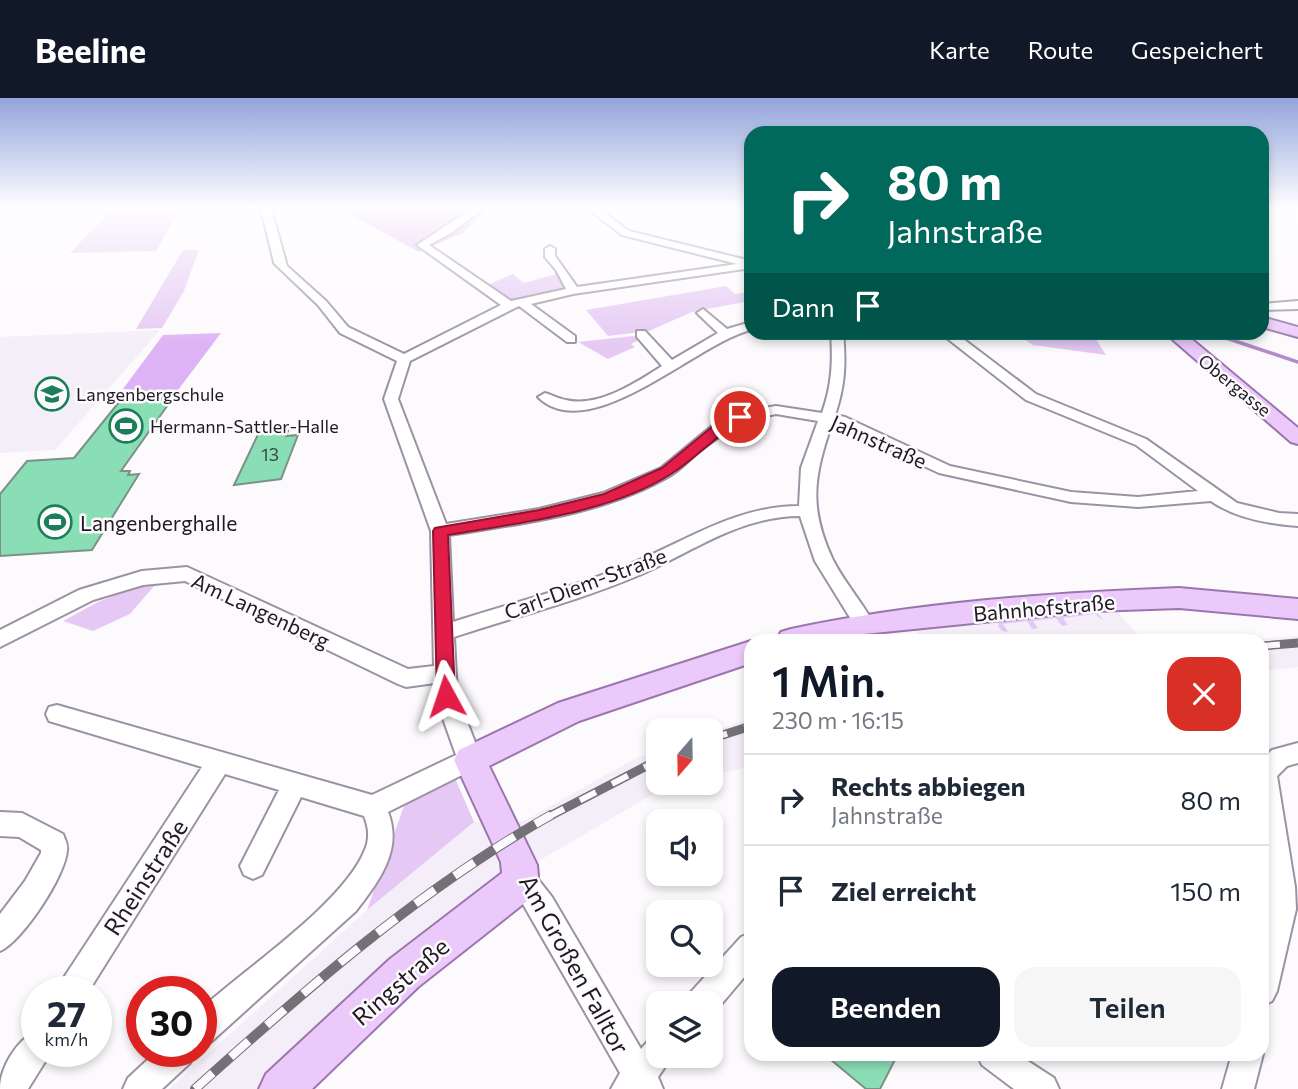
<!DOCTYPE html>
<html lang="de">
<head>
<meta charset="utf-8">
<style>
	:root { --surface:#fff; --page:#f6f6f7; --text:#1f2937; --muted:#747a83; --line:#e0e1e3; --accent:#111827 }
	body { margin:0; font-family:Commissioner,sans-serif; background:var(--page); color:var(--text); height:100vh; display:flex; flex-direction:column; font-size:26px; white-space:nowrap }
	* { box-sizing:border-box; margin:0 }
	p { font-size:23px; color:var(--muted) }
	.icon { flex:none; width:38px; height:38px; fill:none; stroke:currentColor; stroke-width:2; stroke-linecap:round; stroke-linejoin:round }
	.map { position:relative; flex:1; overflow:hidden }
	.panel { position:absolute; left:744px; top:536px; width:525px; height:427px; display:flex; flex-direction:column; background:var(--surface); border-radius:21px; box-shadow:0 4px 10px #0003 }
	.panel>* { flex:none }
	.banner { position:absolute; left:744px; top:28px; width:525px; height:214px; border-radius:21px; box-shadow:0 4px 10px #0003; background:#00695c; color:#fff; overflow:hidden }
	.needle { width:46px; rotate:200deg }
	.tools { position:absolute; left:646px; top:620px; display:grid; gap:14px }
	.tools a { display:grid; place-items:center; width:77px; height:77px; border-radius:14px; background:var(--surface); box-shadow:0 4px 10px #0003; font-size:35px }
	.speed { position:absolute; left:21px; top:878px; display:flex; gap:14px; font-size:35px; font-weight:700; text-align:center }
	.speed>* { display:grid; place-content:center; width:91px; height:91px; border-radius:50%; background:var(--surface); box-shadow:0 4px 10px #0003; line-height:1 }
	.speed small { font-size:18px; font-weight:400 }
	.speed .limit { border:10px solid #d22; background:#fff; color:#111 }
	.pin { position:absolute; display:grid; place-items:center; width:60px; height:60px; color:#fff; margin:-30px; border:4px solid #fff; border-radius:50%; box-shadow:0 2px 7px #0007 }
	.me { position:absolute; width:77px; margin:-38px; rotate:355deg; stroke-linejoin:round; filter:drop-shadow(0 0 5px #0008) }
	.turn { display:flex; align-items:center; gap:24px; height:147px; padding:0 28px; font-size:32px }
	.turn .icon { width:91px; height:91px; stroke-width:2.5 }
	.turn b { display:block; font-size:49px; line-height:60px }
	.then { display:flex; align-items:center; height:66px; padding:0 28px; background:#0003; gap:14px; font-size:26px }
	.round { display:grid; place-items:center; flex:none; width:74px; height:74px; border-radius:21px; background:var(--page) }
	.summary { display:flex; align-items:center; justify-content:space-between; height:119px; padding:0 28px }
	h1 { font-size:42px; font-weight:600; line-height:52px; color:var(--accent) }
	.cta { display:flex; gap:14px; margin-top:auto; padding:14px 28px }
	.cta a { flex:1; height:80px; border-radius:21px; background:var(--accent); color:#fff; font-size:28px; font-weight:600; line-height:80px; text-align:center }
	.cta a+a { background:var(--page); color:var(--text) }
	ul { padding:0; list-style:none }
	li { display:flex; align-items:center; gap:21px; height:91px; padding:0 28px; border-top:2px solid var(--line) }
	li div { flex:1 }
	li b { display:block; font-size:26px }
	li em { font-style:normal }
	header { display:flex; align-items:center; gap:42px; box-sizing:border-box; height:98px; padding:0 35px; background:var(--accent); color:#fff }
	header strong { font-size:33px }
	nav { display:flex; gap:38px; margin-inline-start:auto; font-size:24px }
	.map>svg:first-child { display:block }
	.built { fill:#f4eef8 }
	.green { fill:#e5c9f4 }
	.forest { fill:#deb3f5 }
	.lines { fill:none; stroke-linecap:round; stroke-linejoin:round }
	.stream { stroke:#b48bca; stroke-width:3.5 }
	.building { fill:#8adeb5; stroke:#7d9186; stroke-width:2 }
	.minor-casing { stroke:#9d92a3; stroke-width:4 }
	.major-casing { stroke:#9b76ad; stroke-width:4 }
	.minor { fill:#fff; fill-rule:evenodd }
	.major { fill:#ebcafb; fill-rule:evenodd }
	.rail-far1-casing { stroke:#747176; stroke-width:9 }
	.rail-casing { stroke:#747176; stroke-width:10 }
	.rail-far1 { stroke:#fdfafe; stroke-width:6; stroke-dasharray:18; stroke-linecap:butt }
	.rail { stroke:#fdfafe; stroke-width:8; stroke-dasharray:24; stroke-linecap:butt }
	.route { fill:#e11d48; stroke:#92132f; stroke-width:2 }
	.labels { text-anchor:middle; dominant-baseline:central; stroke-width:5; stroke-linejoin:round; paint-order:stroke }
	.far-street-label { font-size:18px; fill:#1e1a20; stroke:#fdfafe }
	.far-poi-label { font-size:18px; fill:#1e1a20; stroke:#fdfafe; text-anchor:start }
	.number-label { font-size:18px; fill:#394b45 }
	.street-label { font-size:21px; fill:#1e1a20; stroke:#fdfafe }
	.poi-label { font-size:21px; fill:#1e1a20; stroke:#fdfafe; text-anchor:start }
	.near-street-label { font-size:24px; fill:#1e1a20; stroke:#fdfafe }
</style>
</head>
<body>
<header>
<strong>Beeline</strong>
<nav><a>Karte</a><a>Route</a><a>Gespeichert</a></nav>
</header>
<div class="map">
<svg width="1298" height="991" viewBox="0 0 1298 991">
	<rect width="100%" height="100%" fill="#fdfafe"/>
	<!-- built -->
	<path class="built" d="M160,232L55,352L0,355V239Z
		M1114,510L1142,542H922L915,531Z
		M1298,538V569L1262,573V542H1245Z
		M751,620V668L711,678V634Z
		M658,653V684H688L662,691L506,782L262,991H169L367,812L474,724L524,723L636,660Z"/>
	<!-- green -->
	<path class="green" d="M113,110H181L156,153L70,155Z
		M183,152H199L184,193L162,230L136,231Z
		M560,175L565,187L564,190L511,203L485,188L513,176L524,185Z
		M726,188L735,196L751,194V208L744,204L692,214L649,233L608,238L586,212Z
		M1015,235H1092L1106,257L1033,247Z
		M633,238L641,241L631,246L635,249L608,261L578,244Z
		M147,485L155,487L130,516L93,533L63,523L98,504Z
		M1094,511L1104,523L1095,516L1063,520L1068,527L1062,528L1056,520L1033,523L1038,530L1032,531L1027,523L1003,526L1008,534L1002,533L998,528L1001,521Z
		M455,680L474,724L367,812L405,705Z"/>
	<!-- forest -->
	<path class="forest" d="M338,110H488L463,135L419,154Z
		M221,235L175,296L123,291L163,237Z"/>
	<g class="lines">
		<!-- stream -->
		<path class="stream" d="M1208,234L1298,264"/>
	</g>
	<!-- building -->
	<path class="building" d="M175,297L121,373H130L128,377L139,376L92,452L0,458V396L27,363L74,360L123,299Z
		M290,328L286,338L298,337L281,381L234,387L261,330Z
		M824,956H898L880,991H866Z"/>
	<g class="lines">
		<defs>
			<path id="minor" d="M261,110H271L287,168L326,203L348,229L404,256L501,207L417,147L473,110H484L451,135L429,147L511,203L566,191L556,172L545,159V151L550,148L555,151V158L577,189L737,166L622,137L587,110H598L629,133L751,163V170L573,196L531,206L575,238V244H567L519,208L410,263L398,301L446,426L539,411L603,395L661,370L712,328L745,313L776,308L822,315C832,287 833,264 831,234H843C846,265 845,288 835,317L845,319L950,368L1071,394L1138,399L1198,393L1136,347L1026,302L939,234H954L1036,296L1146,341L1237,405L1279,415L1298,416V428C1269,426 1235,420 1211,403L1138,409L1071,404L939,375L832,325C814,378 808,409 833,462C844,484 862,504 874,526L871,531L864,534L857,531L815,463L800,418C739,418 691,455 637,478C578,503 514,519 454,539L457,598L482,662L478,669L388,714C403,752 379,783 356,813L212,943L201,947V911C246,870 341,807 364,754C370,742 369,730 364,718L301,699L262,777L253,781L244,777L240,768L279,692L225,676L88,894H56L61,884L202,669L49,623L46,616L49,609L57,607L372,697L456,657L435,598V585L406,589L398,586L185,483L143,487L93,502L0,549V532L79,492L142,473L187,469L408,571L434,568L431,433L384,301L397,263L340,235L318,207L274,165ZM776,316L818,323L801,370L799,408C733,408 682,446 623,469C568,491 509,506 453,524L449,437C524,425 605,416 671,377C680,372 688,363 696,356C722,335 742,322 776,316Z
				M1298,203V211L1262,212V206Z
				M703,211L727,231L751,224V232C698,244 590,350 538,299L545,295C552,297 559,301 566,302C598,310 637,284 662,268L637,239V233H645L672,262L718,235L697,215Z
				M1298,645V665L1287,668L1277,678L1295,789L1296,811L1277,893L1272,903L1262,908V836L1268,811L1269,789L1262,739V662L1272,652Z
				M0,714L22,715L63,736C65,742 68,746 67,752C66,777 22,844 0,853V816L25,783L41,755V752L19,739L0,738Z
				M521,767L530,771L552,799L641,951L647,944L658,939V957H673L658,979L663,991H611L620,975L508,780L512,771Z
				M751,835V871L713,916H710V905H687L691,894L741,839Z
				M37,933V954H50L48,959L28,991H0C0,970 17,941 37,933Z
				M156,954H195L190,965L162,991H123L128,980Z
				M1262,954L1263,956L1254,991H1222L1232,956Z
				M977,956H1017L1054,980L1059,991H1014L982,967Z"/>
			<path id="major" d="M1262,219L1298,229V239L1262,229Z
				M1164,234H1183L1298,330V346L1291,344Z
				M1179,490L1298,501V521L1179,510L1094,513L864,536L836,542H777L781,534L791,531C918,504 1050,495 1179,490Z
				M751,543V565L579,623L489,668L537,767L538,778L527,803L418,889L312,991H259L266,976L390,861L502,775L501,764L454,662L459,652L558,605Z"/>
		</defs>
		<!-- minor casing -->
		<use href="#minor" class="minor-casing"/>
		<!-- major casing -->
		<use href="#major" class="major-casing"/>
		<!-- minor -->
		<use href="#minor" class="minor"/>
		<!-- major -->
		<use href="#major" class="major"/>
		<defs>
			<path id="rail-far1" d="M1262,548L1298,545
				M710,641L751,628
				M548,719L658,662"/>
			<path id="rail" d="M195,991C306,891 420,791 551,717"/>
		</defs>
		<!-- rail-far1 casing -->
		<use href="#rail-far1" class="rail-far1-casing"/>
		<!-- rail casing -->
		<use href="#rail" class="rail-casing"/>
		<!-- rail-far1 -->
		<use href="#rail-far1" class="rail-far1"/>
		<!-- rail -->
		<use href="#rail" class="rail"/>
	</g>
	<!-- sky -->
	<linearGradient id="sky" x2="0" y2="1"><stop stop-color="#93a4dc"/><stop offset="0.44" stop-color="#fefdff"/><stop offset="1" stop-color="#fefdff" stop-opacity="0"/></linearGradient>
	<rect width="1298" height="249" fill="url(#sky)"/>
	<!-- route -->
	<path class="route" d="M740,315L745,316V321C714,338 698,359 671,376C610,415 518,425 448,437L455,598L452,603L446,606L439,603L437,598L433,433L435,430L539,412L604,396L662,370L713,328Z"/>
	<!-- icons -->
	<defs>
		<symbol id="school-ring" viewBox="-11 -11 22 22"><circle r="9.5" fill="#fdfafe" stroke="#1a7f58" stroke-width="1.5"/><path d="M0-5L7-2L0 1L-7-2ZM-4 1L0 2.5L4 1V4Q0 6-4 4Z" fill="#1a7f58"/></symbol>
		<symbol id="stadium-ring" viewBox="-11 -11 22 22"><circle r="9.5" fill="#fdfafe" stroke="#1a7f58" stroke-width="1.5"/><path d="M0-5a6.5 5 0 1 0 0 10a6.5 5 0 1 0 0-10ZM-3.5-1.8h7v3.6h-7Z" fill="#1a7f58"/></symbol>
	</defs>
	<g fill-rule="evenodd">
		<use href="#school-ring" x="33" y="277" width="38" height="38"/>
		<use href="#stadium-ring" x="107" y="309" width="38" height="38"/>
		<use href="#stadium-ring" x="36" y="405" width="38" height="38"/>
	</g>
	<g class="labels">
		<!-- far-street labels -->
		<g class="far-street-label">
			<text transform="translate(1235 287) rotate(39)">Obergasse</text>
		</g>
		<!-- far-poi labels -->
		<g class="far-poi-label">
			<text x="76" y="296">Langenbergschule</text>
			<text x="150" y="328">Hermann-Sattler-Halle</text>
		</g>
		<!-- number labels -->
		<g class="number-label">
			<text x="270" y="356">13</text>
		</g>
		<!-- street labels -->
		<g class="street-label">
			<text transform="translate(879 343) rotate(24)">Jahnstraße</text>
			<text transform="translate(585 485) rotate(-20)">Carl-Diem-Straße</text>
			<text transform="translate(1044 509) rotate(-5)">Bahnhofstraße</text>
			<text transform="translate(261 512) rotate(25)">Am Langenberg</text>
		</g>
		<!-- poi labels -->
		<g class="poi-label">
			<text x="80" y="424">Langenberghalle</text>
		</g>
		<!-- near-street labels -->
		<g class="near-street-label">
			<text transform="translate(145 779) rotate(-57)">Rheinstraße</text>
			<text transform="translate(575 866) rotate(61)">Am Großen Falltor</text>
			<text transform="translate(400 883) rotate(-41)">Ringstraße</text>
		</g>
	</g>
</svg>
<div class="tools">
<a><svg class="needle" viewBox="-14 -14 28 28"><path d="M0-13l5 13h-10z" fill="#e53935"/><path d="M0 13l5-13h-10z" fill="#747a83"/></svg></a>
<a><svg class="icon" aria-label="sound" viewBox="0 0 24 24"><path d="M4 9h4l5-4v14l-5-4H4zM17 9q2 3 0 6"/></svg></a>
<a><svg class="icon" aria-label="search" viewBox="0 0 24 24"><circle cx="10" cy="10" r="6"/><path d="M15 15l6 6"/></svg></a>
<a><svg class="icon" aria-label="layers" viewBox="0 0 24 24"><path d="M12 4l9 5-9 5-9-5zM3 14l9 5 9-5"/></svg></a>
</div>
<div class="speed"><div>27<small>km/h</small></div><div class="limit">30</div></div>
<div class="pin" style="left:740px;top:319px;background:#d93025"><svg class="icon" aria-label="arrive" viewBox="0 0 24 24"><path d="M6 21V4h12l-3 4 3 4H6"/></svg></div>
<svg class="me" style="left:446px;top:598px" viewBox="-20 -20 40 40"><path d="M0-17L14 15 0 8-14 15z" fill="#e11d48" stroke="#fff" stroke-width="4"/></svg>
<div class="banner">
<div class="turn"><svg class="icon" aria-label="right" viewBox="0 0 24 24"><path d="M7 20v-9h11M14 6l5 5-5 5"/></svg><div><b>80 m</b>Jahnstraße</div></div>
<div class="then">Dann<svg class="icon" aria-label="arrive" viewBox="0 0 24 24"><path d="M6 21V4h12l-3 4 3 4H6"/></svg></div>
</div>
<section class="panel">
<div class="summary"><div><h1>1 Min.</h1><p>230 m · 16:15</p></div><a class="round" style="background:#d93025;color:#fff"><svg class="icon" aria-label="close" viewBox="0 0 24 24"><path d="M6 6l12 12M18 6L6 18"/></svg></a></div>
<ul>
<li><svg class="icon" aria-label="right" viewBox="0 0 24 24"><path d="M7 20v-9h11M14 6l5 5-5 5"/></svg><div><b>Rechts abbiegen</b><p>Jahnstraße</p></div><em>80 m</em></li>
<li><svg class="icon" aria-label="arrive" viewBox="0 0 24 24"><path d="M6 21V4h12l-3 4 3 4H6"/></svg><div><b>Ziel erreicht</b></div><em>150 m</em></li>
</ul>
<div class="cta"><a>Beenden</a><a>Teilen</a></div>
</section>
</div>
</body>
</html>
